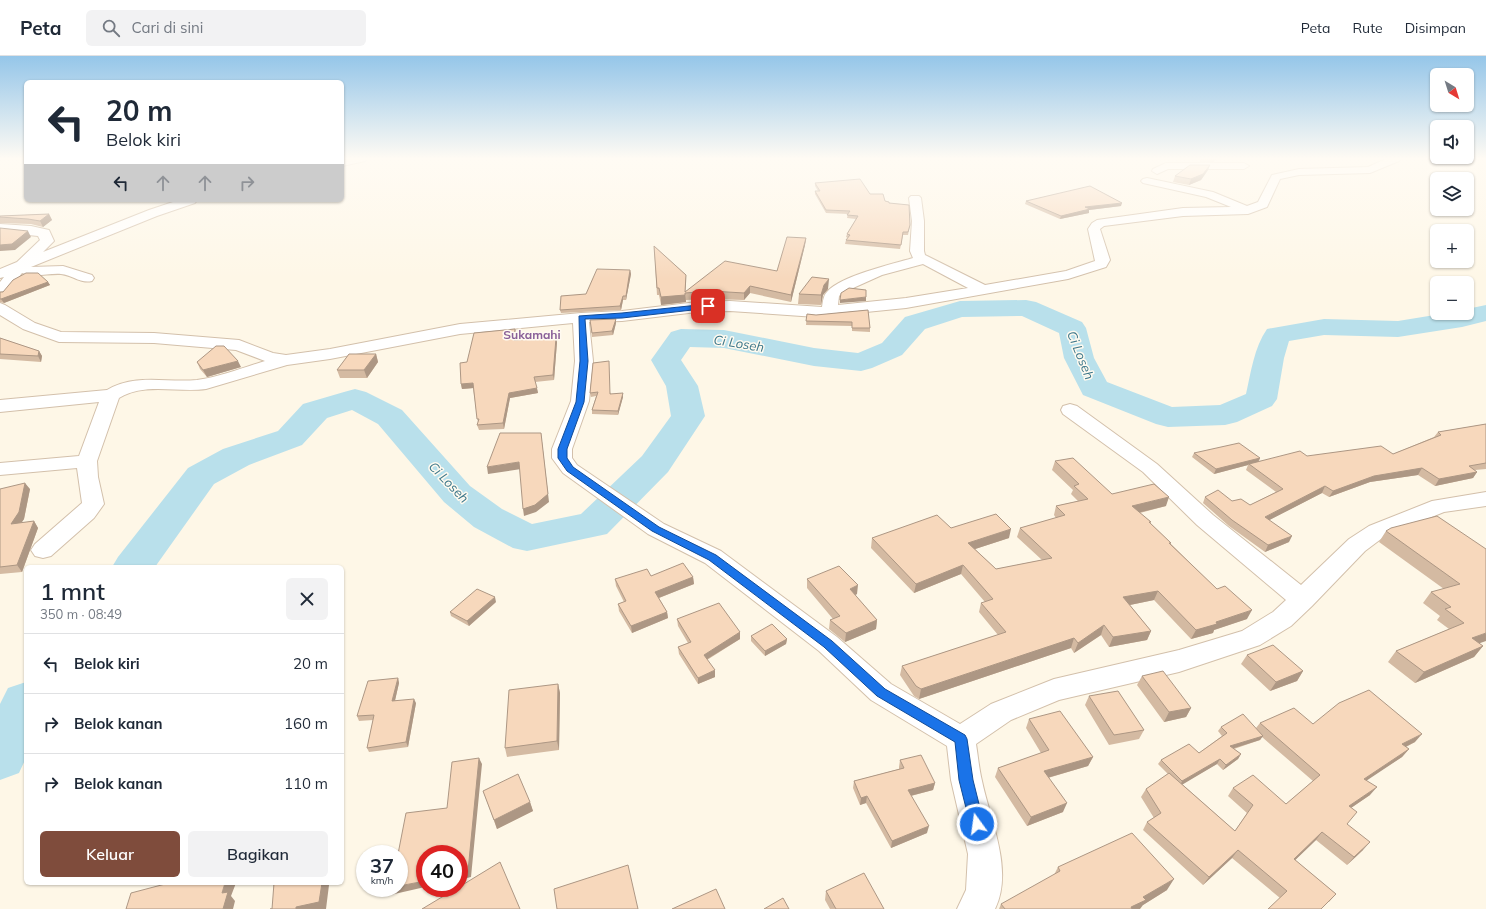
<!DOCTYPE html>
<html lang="id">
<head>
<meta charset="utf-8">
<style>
	:root { --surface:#fff; --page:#f2f2f3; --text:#1f2937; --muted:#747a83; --line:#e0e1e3; --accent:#7f4c3c }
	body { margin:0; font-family:Mulish,sans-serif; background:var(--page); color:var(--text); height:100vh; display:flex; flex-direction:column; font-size:15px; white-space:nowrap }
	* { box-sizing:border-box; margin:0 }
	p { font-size:13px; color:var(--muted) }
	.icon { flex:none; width:22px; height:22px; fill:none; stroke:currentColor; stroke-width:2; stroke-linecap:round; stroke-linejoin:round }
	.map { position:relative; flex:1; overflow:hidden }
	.drawer { position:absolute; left:24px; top:509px; width:320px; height:320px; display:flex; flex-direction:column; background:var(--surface); border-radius:6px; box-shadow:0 1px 3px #0004 }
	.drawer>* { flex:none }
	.top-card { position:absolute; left:24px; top:24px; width:320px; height:122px; border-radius:6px; box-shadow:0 1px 3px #0004; background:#fff; color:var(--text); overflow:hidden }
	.needle { width:26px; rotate:142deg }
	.controls { position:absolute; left:1430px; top:12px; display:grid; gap:8px }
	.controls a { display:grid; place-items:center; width:44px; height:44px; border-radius:6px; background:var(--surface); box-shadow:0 1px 3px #0004; font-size:20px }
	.speed { position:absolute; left:356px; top:789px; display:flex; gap:8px; font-size:20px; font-weight:700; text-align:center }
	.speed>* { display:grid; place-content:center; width:52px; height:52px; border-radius:50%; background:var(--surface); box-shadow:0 1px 3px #0004; line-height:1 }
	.speed small { font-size:10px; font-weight:400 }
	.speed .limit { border:6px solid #d22; background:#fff; color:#111 }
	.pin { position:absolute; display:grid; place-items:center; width:34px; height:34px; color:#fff; margin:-17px; border-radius:8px; box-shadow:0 2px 6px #0006 }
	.me { position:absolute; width:44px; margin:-22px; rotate:346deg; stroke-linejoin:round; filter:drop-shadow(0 0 3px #0008) }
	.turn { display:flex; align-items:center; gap:14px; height:84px; padding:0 16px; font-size:18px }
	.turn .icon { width:52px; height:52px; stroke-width:2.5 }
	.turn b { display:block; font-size:28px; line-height:34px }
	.lanes { display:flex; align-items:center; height:38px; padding:0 16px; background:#0003; justify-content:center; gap:20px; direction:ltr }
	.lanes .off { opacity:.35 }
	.round { display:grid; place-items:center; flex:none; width:42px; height:42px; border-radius:6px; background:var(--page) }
	.summary { display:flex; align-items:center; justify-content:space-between; height:68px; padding:0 16px }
	h1 { font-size:24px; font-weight:600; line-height:30px }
	.cta { display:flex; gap:8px; margin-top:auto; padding:8px 16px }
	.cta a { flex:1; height:46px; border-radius:6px; background:var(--accent); color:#fff; font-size:16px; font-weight:600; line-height:46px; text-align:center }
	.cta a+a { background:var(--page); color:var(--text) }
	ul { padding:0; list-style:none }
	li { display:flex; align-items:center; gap:12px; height:60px; padding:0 16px; border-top:1px solid var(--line) }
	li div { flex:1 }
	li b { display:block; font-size:15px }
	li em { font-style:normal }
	header { display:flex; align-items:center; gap:24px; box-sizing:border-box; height:56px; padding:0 20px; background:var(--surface); border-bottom:1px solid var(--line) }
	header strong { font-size:19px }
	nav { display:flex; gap:22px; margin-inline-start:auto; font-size:14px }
	.search { width:280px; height:36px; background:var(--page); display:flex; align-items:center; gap:10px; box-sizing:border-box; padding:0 14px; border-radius:6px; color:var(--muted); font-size:15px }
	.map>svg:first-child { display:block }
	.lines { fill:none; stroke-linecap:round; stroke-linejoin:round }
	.river { fill:#b9e0eb; fill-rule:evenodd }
	.minor-casing { stroke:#d3c0ab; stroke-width:2 }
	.minor { fill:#fff; fill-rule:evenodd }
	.wall { fill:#d4baa2; fill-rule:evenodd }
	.shaded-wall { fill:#ad9784 }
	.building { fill:#f7d8bc; stroke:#ad9784 }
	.route { fill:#1a73e8; stroke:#114b97 }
	.labels { text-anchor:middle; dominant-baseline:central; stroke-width:3; stroke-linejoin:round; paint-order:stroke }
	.far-quarter-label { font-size:12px; font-weight:bold; fill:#8a6098; stroke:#fffaf0 }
	.water-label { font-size:13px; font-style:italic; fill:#3c778a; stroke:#fffaf0 }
</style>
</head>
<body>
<header>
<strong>Peta</strong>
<div class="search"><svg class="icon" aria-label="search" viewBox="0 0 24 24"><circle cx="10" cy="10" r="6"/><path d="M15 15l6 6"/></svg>Cari di sini</div>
<nav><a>Peta</a><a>Rute</a><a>Disimpan</a></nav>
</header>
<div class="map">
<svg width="1486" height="853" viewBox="0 0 1486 853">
	<rect width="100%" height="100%" fill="#fef7e7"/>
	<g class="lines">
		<!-- river -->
		<path class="river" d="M1026,244L1036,246L1082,266L1086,272L1094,302L1107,326L1172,351L1220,349L1246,338C1251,316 1254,292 1267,273L1324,263L1398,265L1447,257H1467V253L1486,249V265L1462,271L1398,281L1324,279L1289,285L1284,302L1277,343L1272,350L1237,366L1225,369L1168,371L1156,368L1083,339L1064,302L1059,277L1022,260L962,261L925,273L902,299L872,312L861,315L814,310L724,292L690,291L681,304L698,330L705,360L668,416L607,478L527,495L513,492L474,471L444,446L378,368L352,354L327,362L302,389L249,409L214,428L155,511H112L118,501L188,412L223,393L278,375L303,348L344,336L355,333L366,336L402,354L470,430L502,453L532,468L581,458L642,400L671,360L666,330L651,304L671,276L681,273L724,274L814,292L858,297L882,287L905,261L960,245Z
			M26,626V702L19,717L0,724V648L8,632Z"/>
		<defs>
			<path id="minor" d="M366,103L365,105L342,110V104Z
				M1386,103H1400L1399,105L1370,117L1299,119L1280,123L1267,151L1248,158L1183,160L1104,170L1100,173L1110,204L1106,211L1068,223L906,252L816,261L730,255L697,256L622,265L589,266L593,305L589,345L572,393V402L577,409L664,468L721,495L837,581L891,628L960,668L991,648L1054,623L1179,594L1242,575L1273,556L1286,544L1197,469L1143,416L1063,358L1061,354L1063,350L1070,348L1077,350L1157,408L1213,459L1301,529L1349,483L1369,470L1432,445L1486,436V450L1444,456L1385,480L1365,495L1312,550L1291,570L1260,589L1179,616L1059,644L1011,664L976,688C978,700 979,713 982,725C990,764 1014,814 995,853H957L966,834L968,798L951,724L947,690L871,644L819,595L705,507L648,478L563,417L552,402V393L571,345L575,305L573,267L460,278L330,303L287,309L206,333C177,337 145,326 119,342L97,405L98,421L104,448L94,462L51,500L43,502L35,500L31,494L35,488L82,447L77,412L0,419V407L79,400L99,346L0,356V344L107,334C136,317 165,327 197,324C220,321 242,312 265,305L236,294L154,287L59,286L23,273L0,259V247L5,249L35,267L61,276L154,277L239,284L273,297L286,299L330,293L460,268L581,257L622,255L697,246L730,245L822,251C823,246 823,240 827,236C840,220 893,208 913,202L910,195L912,165L909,142L911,140H919L921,142L924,165V195L925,199L985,229L1066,215L1095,205L1088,173L1092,167L1097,164L1183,152L1231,151L1206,141L1143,127L1141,125L1143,123L1147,122L1213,136L1247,150L1258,146L1272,119L1299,113L1368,111ZM923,208L968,232L906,242L838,249L839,240L842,237L882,219Z
				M1166,107H1244L1249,110L1244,113H1168L1157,118L1152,115L1153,113Z
				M179,144H197L195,147L157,160L31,211L63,210L92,219L94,222L92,225C81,228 72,219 61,218C48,217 35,222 22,217L5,238L0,239V226L4,221L0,222V213L17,206L40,184L38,180L0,176V168L31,170L49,174L54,185L43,196L149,154Z"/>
		</defs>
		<!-- minor casing -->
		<use href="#minor" class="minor-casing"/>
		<!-- minor -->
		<use href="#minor" class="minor"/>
	</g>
	<!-- wall -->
	<path class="wall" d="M1200,103H1216L1214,106H1200Z
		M1208,114L1201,124L1189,129L1173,126L1175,120Z
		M815,127L870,138L889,147L910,169L908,179H903L900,193L845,188L846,184L848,182L846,181L847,178L856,163L847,162L848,158L826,157L815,138V135H818L815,130Z
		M1026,145L1121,150L1089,154V157L1060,163L1025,148Z
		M49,158L52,164L43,171L31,168L0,167V160Z
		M806,182L805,189L791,246L750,237L744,244L711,243L686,244V246L661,249L659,239H657L654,190L686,219L685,235L777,215Z
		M630,214L631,218L626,244H623L621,254L561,257L560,254L586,238Z
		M48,226L50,229L4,247L0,246V236Z
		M828,233L823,239L821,249L798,248L799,238Z
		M868,254L870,272V276L852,275V270L806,269L807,258L816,259Z
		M616,263V267L613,279L592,281L590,264Z
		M515,273L516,278L515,284L557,286L554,324L535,326L538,337L510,342L504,373L479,374L477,369L478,367L473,332L462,333L461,328L467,306Z
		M0,282L39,295L42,300L41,306L0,303Z
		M376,298L378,306L367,322H340L337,314Z
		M197,306L241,311L207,321L200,313Z
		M593,307L611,338L623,341L618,359L592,358V354L596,340L591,341L590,337Z
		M1486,368V413L1475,414L1477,416L1473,422L1435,430L1418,419L1370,426L1329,441L1322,437L1269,464L1289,486L1265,496L1229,470L1203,447L1205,441L1232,445L1250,449L1276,436L1246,414L1248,409L1214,418L1192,401L1194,397L1260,402L1259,405L1307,400L1393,398L1434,381L1438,376Z
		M1055,405L1112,438L1166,450L1140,457L1151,466L1150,467L1171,487V488L1247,563L1214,574L1213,577L1191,583L1154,544L1130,549L1151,575L1147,584L1109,591L1101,579L1074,597L1071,592L919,643L914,640L900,619L902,610L998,579L979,556L981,547L985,546L961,518L914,537L871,492L872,482L951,472L1009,482L975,493L996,513L1042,504L1017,481L1020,472L1056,462L1054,459L1056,450L1078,445L1071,438L1073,434L1052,414Z
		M0,433H30L24,463L21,467L34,465L38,472L22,516L0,518Z
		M1437,460L1479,587L1483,590L1474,601L1415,627L1388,606L1396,595L1449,573L1437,564L1440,560L1423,547L1431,536L1444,533L1379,486L1386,475Z
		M651,520L693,521L694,528L659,542L667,556L668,562L632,577L619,555L618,548L624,546L616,530L615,523Z
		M807,523L857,538L855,539L877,564L876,573L845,586L829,573L830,564L833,563L807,532Z
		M496,546L469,570L451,560L450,556Z
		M677,563L740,576V583L707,604L715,621L698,628L679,598L678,591L688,587L678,570Z
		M751,580L787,583L786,588L765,600L751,585Z
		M1247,599L1303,615L1297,625L1270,635L1241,608Z
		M1142,620L1191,652L1186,661L1164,666L1137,629Z
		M398,622L399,627L395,644L416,647L408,691L369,696L367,692L373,664L359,665L357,660Z
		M558,628L560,637L559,694L507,701L505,692Z
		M1089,640L1144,674L1139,683L1109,689L1085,649Z
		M1029,663L1093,701L1088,710L1048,722L1063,756L1027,770L995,721L998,712L1041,697L1026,672Z
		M1260,667L1313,668L1415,686L1406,691L1409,693L1402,701L1366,724L1370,739L1351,752L1347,768L1363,794L1347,809L1316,784L1295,804L1336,838L1329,846L1280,842L1232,802L1203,829L1143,774L1147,766L1154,762L1141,741L1146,733L1168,718L1158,708L1161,704L1199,697L1222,680L1218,675L1221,671L1256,672ZM1262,681L1313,725L1286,748L1233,732L1228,740L1247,757L1235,775L1182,728L1217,708L1223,714L1238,703L1241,698L1234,693L1260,684Z
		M900,704L935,727L933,734L911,740L927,777L891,792L866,747L860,749L853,732L854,725L899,713V711Z
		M483,735L530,746L533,755L497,773Z
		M1058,811L1167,834L1143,849L1054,819Z
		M826,835L884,853H830L825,844Z
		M1001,848L1005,853H999Z"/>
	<!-- shaded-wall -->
	<path class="shaded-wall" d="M1210,109L1208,114L1201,124L1189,129L1191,123Z
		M1122,147L1121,150L1089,154V157L1060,163L1061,160L1085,151Z
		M49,158L52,164L43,171L40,165Z
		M28,175L31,181L15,194L0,195V189Z
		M806,182L805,189L791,246V239Z
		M630,214L631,218L626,244V240Z
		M686,219V226L685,237L686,246L661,249V241Z
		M829,223L828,233L823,239L821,249V239L824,229Z
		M48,226L50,229L4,247L1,243Z
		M750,230V237L744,244V237Z
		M623,240V244L621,254L620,250Z
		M866,241V245L840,247V244Z
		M616,263V267L613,279L612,275Z
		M515,273L516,278L514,289V284Z
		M556,282L557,286L554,324L553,319Z
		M39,295L42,300L41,306L38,300Z
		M376,298L378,306L367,322L364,314Z
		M238,305L241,311L207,321L203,314Z
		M473,327L474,332L462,333L461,328Z
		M537,332L538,337L510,342L504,373L503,367L509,337Z
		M623,337V341L618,359V355Z
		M541,377L549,446L536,456L524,460L523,453Z
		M1260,402L1258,406L1249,408L1248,409L1214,418L1216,413Z
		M519,406L521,413L488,418L487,411Z
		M1422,412L1418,419L1370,426L1329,441L1333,435L1374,420Z
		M1477,416L1473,422L1435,430L1439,423Z
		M25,427L30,433L24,463L16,475L11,468Z
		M1325,430L1322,437L1262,468L1265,461Z
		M1169,441L1166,450L1129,459L1132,450Z
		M34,465L38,472L22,516L17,509Z
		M1011,473L1009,482L966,496L968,487Z
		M1292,480L1289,486L1265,496L1268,489Z
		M963,509L961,518L914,537L916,528Z
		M693,521L694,528L656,543L655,536Z
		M858,529L857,538L849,542L850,533Z
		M1158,535L1154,544L1120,551L1123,541Z
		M495,541L496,546L469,570L467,565Z
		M1252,554L1247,563L1214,574L1213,577L1191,583L1196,574L1216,566Z
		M667,556L668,562L632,577L631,570Z
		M877,564L876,573L845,586L846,577Z
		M1104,569L1101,579L1074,597L1078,587Z
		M1151,575L1147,584L1109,591L1113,581Z
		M740,576V583L704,605V599Z
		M1486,577V585L1463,593L1472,582Z
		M1074,582L1071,592L919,643L921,633Z
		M787,583L786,588L765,600V595Z
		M1483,590L1474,601L1415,627L1424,616Z
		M715,614V621L698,628V622Z
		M1303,615L1297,625L1270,635L1276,626Z
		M398,622L399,627L394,649L392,645Z
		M558,628L560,637L559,694L557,685Z
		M414,643L416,647L408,691L406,686Z
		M1191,652L1186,661L1164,666L1169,656Z
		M1422,678L1415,686L1395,696L1402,688Z
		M1263,680L1260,684L1228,694L1230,690Z
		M1409,693L1402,701L1357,731L1364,723Z
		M1241,698L1238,703L1223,714L1226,709Z
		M1093,701L1088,710L1040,724L1044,715Z
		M479,702L482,708L471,821L459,824V817Z
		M1220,703L1217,708L1180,730L1182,725Z
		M935,727L933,734L906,741L908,734Z
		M1377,731L1370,739L1342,758L1349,750Z
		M867,740L866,747L860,749L861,742Z
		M530,746L533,755L497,773L494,764Z
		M1067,747L1063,756L1027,770L1031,761Z
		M929,770L927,777L891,792L892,785Z
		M1322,776L1316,784L1288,811L1294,803Z
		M1370,786L1363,794L1347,809L1354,801Z
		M1238,794L1232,802L1203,829L1209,821Z
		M1174,823L1167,834L1143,849L1140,853H1130L1131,851L1143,841Z
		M425,825V831L390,839L387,833L391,832H399V830Z
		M225,827H236L231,840L235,845L233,853H223L222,837Z
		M322,827H328L329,829L326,853H296V851Z"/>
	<!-- building -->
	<path class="building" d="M1190,109H1210L1203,118L1191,123L1175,120Z
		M860,123L870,138H883L885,145L889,146V147L909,149L910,169L908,176H903L901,189L846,184L850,179L847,178L858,160L847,159L850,155L826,154L815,135H820L815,127Z
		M1090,130L1122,147L1085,151L1090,153L1061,160L1026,145Z
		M49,158L40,165L28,163L0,161V160Z
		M0,172L28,175L12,188L0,189Z
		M787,181L806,182L791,239L750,230L744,237L711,235L685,237V239L661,241L659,232H657L654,190L686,219L685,236L725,205L777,215Z
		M597,213L630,214L626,240H623L620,250L560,254L561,240L586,238Z
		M26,217H38L48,226L1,243H0V236H3L13,224Z
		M812,221L829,223L824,229L821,239L799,238Z
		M849,232L866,234V241L840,244L841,237Z
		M868,254L870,272H852V266L806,265L807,258L816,259Z
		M616,263L612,275L592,277L590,264Z
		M515,273L514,284L556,282L553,319L534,321L537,332L509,337L503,367L477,369L479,363H477L473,327L461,328L460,307L467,306L474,277Z
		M0,282L39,295L38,300L0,298Z
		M216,290H224L238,305L203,314L197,306Z
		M349,298H376L364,314H337Z
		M609,305L610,338L623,337L618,355L592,354L598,336L590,337L593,307Z
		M1486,368V407L1469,410L1477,416L1439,423L1422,412L1374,420L1333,435L1325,430L1265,461L1292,480L1268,489L1232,464L1205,441L1218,434L1232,445L1241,443L1250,449L1283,433L1249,408L1300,395L1307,400L1381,390L1393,398L1441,379L1438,376Z
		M500,377H541L548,438L535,449L523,453L519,406L487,411Z
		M1239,387L1260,402L1216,413L1194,397Z
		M1073,402L1112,438L1154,428L1169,441L1132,450L1151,466H1149L1171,487H1169L1217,533L1225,530L1252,554L1216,566L1217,568L1196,574L1158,535L1123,541L1151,575L1113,581L1104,569L1078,587L1074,582L921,633L916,630L902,610L1006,576L981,547L993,543L963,509L916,528L872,482L937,459L951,472L996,458L1011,473L968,487L996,513L1052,502L1020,472L1065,459L1056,450L1088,443L1074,430L1079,428L1055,405Z
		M25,427L19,456L11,468L34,465L17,509L0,511V433Z
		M1437,460L1486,493V577L1472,582L1483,590L1424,616L1396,595L1464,567L1445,553L1451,551L1431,536L1460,528L1386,475L1391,472Z
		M683,507L693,521L655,536L667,556L631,570L618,548L626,545L615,523L647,513L651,520Z
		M839,510L858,529L850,533L877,564L846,577L830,564L840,560L807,523Z
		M477,533L495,541L467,565L450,556Z
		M719,547L740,576L704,599L715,614L698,622L678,591L691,586L677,563Z
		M772,568L787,583L765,595L751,580Z
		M1273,589L1303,615L1276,626L1247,599Z
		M1163,615L1191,652L1169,656L1142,620Z
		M398,622L392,645L414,643L406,686L367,692L374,659L357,660L368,625Z
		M558,628L557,685L505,692L509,634Z
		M1369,634L1422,678L1402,688L1409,693L1364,723L1377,731L1349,750L1357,756L1347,768L1370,786L1354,801L1322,776L1294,803L1336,838L1321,853H1268L1287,835L1238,794L1209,821L1147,766L1161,757L1146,733L1169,717L1235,775L1253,749L1233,732L1253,719L1286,748L1320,719L1260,667L1294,652L1313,668L1339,647Z
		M1118,635L1144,674L1114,679L1089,640Z
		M1060,655L1093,701L1044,715L1067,747L1031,761L998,712L1049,694L1029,663Z
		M1243,658L1263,680L1230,690L1241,698L1226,709L1220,703L1182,725L1161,704L1189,688L1199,697L1227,677L1221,671Z
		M921,699L935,727L908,734L929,770L892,785L867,740L861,742L854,725L904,712L900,704Z
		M479,702L468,815L459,817V798H425V825L399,830V798H398L406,757L447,752L452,706Z
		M518,718L530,746L494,764L483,735Z
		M1132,777L1174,823L1143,841L1146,844L1131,851L1132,853H1005L1001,848L1060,815L1058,811Z
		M500,806L520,853H422L457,832H459V831Z
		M628,809L638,853H557L554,833Z
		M864,817L884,853H836L826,835Z
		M169,827H225L222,837L228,836L223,853H126L131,837Z
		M274,827H322L319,846L296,851V853H270H272Z
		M716,833L725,853H672Z
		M783,842L789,853H764Z"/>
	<!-- sky -->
	<linearGradient id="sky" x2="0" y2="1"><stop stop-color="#95c6e9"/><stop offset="0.46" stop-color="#fffbf4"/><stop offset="1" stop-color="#fffbf4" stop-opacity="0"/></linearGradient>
	<rect width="1486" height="223" fill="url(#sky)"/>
	<!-- route -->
	<path class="route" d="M708,248L711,250L710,252L622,262L585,263L588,305L584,346L567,393V402L573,411L659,471L716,499L832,585L885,633L965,679L967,683L973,724L984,768L982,773L977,775L972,773L970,768L959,724L955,686L877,640L824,591L709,504L652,475L567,415L558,402V393L576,346L580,305L579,260L622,257Z"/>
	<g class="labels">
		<!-- far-quarter labels -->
		<g class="far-quarter-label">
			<text x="532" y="278">Sukamahi</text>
		</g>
		<!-- water labels -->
		<g class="water-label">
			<text transform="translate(739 287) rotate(9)">Ci Loseh</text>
			<text transform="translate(1081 299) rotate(68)">Ci Loseh</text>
			<text transform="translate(449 426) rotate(46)">Ci Loseh</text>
		</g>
	</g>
</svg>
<div class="controls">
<a><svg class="needle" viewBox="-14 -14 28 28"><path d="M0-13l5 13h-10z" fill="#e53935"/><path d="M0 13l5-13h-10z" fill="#747a83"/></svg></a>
<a><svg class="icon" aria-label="sound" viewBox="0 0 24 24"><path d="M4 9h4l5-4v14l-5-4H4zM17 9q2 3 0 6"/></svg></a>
<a><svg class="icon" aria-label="layers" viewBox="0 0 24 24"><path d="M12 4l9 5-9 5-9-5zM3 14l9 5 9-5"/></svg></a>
<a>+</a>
<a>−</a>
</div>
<div class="speed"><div>37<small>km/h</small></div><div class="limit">40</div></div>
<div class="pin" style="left:708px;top:250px;background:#d93025"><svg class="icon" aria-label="arrive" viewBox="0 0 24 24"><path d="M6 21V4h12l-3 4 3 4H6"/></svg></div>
<svg class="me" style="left:977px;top:768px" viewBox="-20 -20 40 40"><circle r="17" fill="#1a73e8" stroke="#fff" stroke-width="3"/><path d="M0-11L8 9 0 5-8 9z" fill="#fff"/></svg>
<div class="top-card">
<div class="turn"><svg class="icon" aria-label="left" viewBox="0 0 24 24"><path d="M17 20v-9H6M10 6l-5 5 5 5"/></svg><div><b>20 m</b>Belok kiri</div></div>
<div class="lanes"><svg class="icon" aria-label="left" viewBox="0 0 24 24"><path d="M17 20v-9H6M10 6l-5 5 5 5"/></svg><svg class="icon off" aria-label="ahead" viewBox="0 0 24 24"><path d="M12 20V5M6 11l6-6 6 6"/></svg><svg class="icon off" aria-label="ahead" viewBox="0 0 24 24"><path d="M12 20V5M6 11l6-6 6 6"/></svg><svg class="icon off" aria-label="right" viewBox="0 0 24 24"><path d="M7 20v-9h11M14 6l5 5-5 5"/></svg></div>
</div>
<section class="drawer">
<div class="summary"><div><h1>1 mnt</h1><p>350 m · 08:49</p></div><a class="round"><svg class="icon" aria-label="close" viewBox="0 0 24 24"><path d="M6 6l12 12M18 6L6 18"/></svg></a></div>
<ul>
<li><svg class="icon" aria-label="left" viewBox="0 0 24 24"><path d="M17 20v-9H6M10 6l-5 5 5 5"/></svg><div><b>Belok kiri</b></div><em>20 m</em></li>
<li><svg class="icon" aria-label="right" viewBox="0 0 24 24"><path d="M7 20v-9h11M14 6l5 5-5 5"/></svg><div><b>Belok kanan</b></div><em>160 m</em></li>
<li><svg class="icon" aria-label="right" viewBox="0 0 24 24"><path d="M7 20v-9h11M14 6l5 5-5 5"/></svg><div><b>Belok kanan</b></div><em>110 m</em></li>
</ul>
<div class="cta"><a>Keluar</a><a>Bagikan</a></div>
</section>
</div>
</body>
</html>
